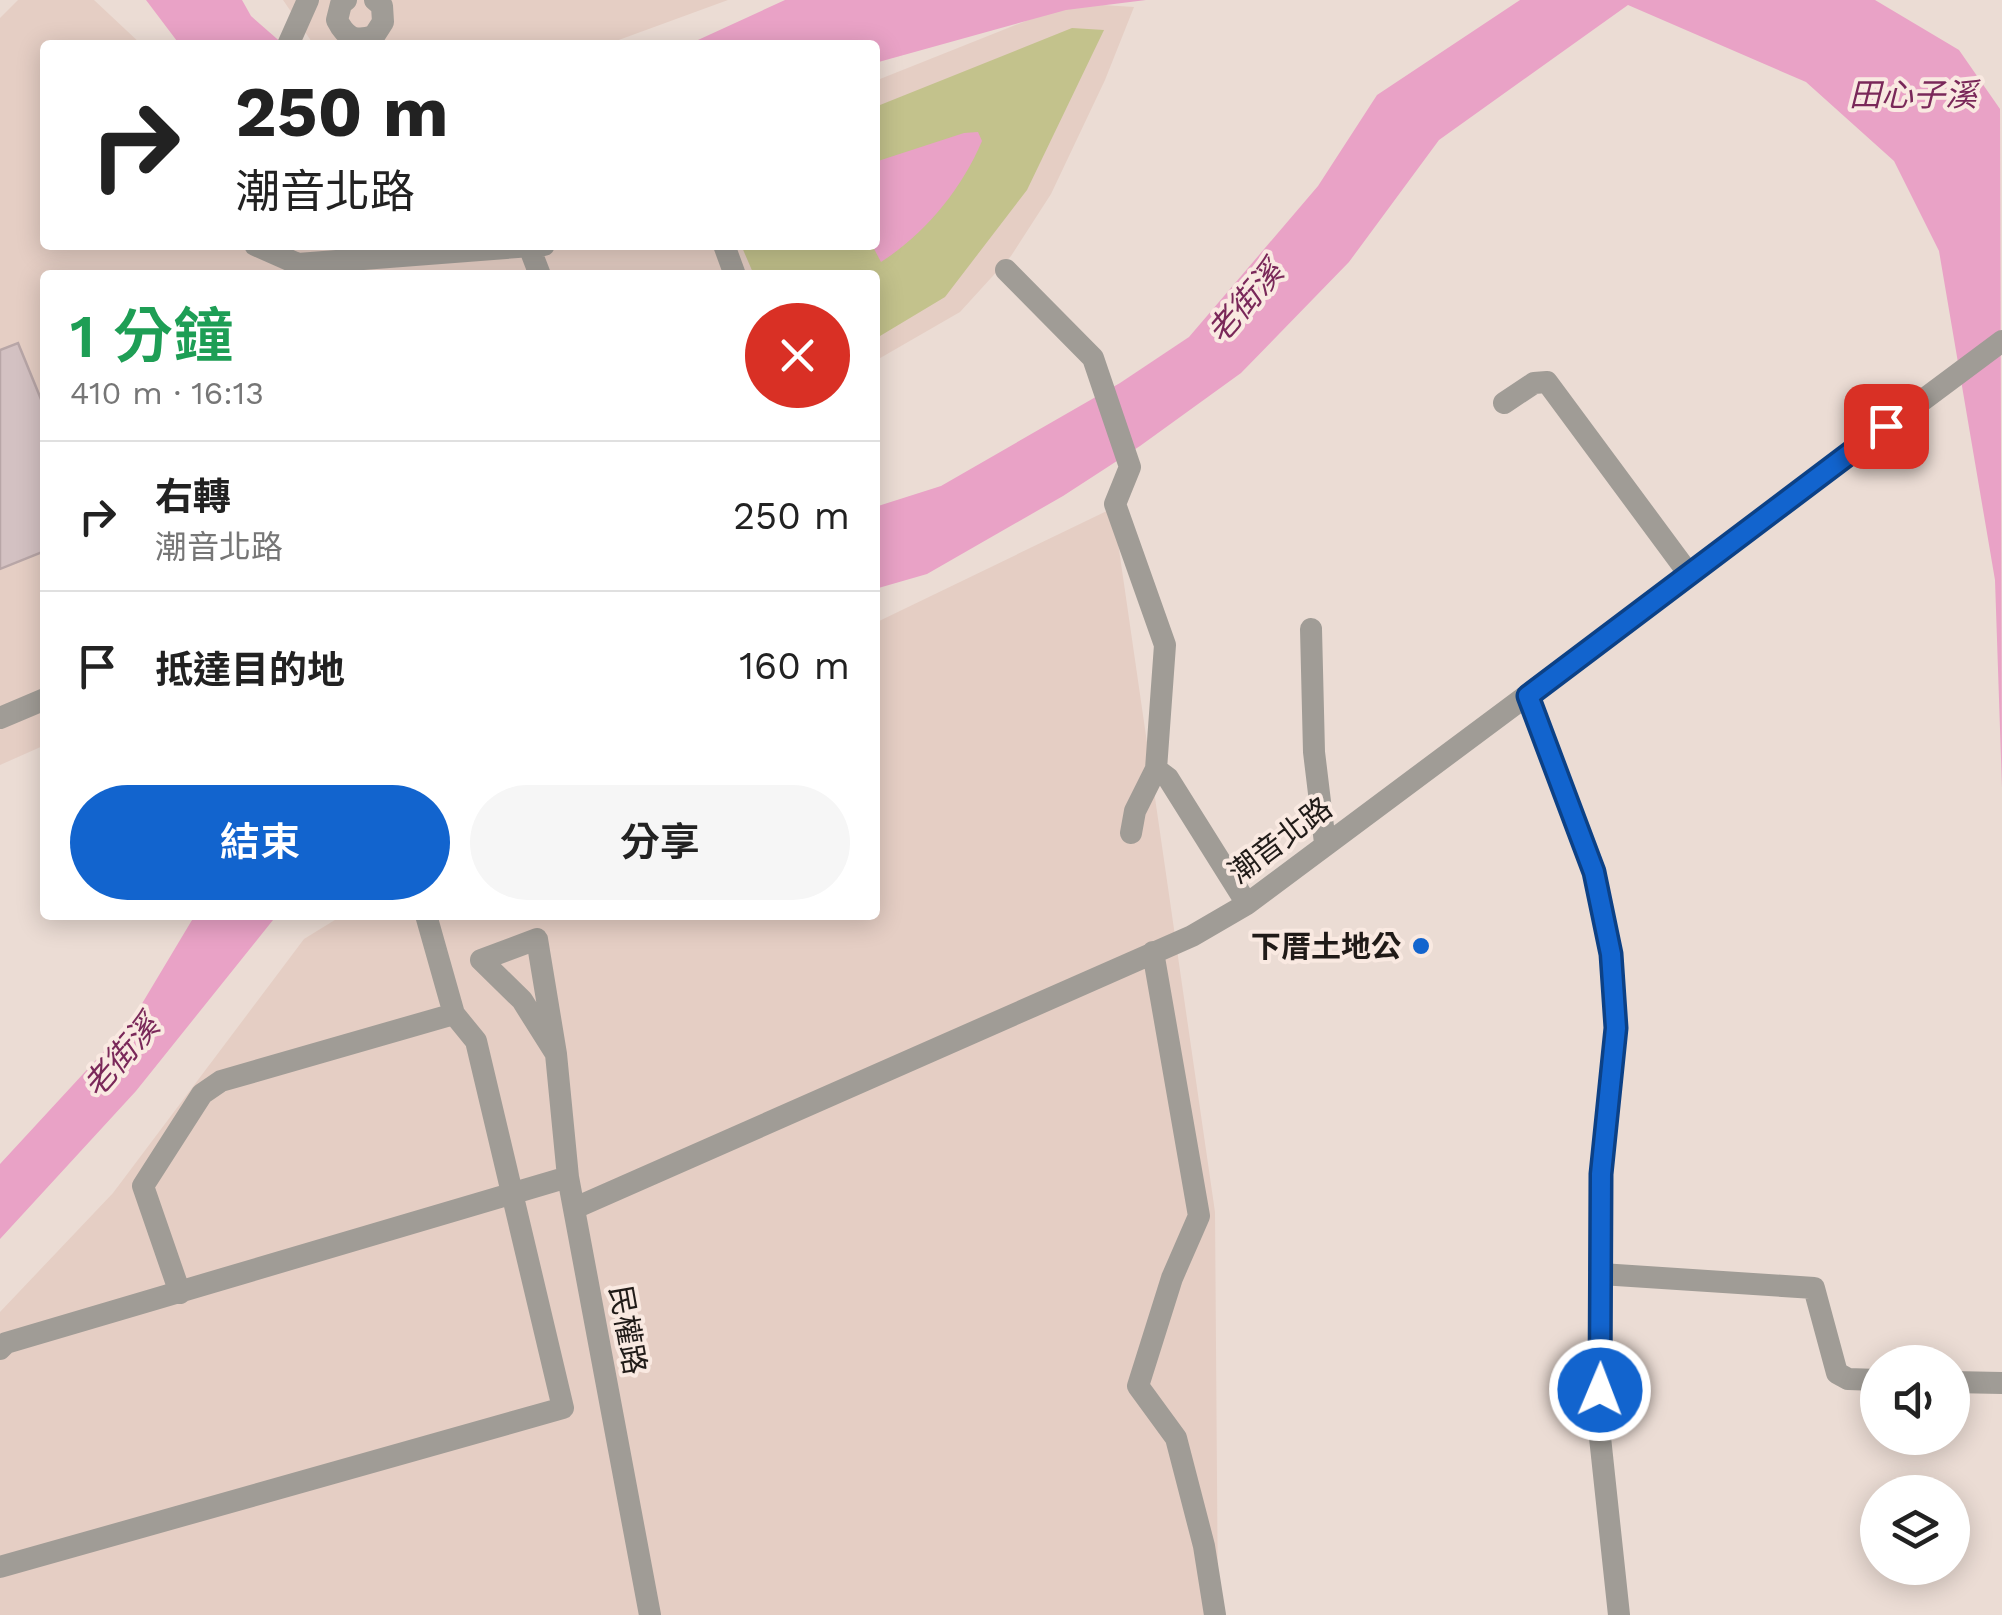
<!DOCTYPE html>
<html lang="zh-TW">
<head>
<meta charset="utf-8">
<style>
	:root { --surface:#fff; --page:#f6f6f6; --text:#222; --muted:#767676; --line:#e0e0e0; --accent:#1264ce }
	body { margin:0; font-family:"Work Sans","Noto Sans TC",sans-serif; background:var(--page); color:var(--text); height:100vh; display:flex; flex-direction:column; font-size:38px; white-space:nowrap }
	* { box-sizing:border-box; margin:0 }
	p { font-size:32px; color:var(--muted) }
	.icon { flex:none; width:55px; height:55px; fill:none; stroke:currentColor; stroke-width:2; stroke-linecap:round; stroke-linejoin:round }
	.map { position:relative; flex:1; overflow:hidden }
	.drawer { position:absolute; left:40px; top:270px; width:840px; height:650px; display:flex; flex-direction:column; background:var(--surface); border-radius:10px; box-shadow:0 5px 25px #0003 }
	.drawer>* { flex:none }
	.guide { position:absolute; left:40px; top:40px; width:840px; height:210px; border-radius:10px; box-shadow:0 5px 25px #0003; background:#fff; color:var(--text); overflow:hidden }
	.fabs { position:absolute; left:1860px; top:1345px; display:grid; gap:20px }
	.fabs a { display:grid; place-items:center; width:110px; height:110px; border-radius:50%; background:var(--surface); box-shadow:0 5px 25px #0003; font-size:50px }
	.pin { position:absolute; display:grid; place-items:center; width:85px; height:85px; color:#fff; margin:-42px; border-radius:20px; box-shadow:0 5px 15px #0006 }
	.me { position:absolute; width:110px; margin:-55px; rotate:1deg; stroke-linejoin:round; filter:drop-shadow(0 0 8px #0008) }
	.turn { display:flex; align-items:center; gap:35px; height:210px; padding:0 30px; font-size:45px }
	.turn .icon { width:130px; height:130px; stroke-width:2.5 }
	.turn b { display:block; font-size:70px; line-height:85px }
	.round { display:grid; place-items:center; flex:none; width:105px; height:105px; border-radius:52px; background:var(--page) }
	.head { display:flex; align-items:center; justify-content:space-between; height:170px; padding:0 30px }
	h1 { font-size:60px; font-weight:600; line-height:75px; color:#1e9e55 }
	.primary-button { display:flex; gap:20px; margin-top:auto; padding:20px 30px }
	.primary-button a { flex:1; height:115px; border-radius:60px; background:var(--accent); color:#fff; font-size:40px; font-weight:600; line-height:115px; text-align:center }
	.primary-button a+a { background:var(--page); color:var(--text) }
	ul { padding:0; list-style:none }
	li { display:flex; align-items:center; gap:30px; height:150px; padding:0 30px; border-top:2px solid var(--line) }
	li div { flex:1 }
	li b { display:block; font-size:38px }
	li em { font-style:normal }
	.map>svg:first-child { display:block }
	.built { fill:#e5cec4 }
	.green { fill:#c3c28c }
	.water { fill:#e9a2c6 }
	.building { fill:#d3c1c2; stroke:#b8a6a7; stroke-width:2.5 }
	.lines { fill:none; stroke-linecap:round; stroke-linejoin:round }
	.minor { stroke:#a09c96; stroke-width:22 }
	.route-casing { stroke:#0c4186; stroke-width:25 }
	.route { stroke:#1264ce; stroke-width:18 }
	.poi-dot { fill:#1264ce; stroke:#f9e9e1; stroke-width:4 }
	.labels { text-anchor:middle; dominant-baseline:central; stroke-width:8; stroke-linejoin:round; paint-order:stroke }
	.street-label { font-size:30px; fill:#201b18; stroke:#f9e9e1 }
	.poi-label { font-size:30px; font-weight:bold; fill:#201b18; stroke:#f9e9e1; text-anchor:end }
	.water-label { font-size:32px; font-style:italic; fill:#7a2859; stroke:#f9e9e1 }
</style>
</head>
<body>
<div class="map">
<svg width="2002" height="1615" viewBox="0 0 2002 1615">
	<rect width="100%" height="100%" fill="#ebdcd4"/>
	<!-- built -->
	<path class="built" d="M18,0H94L142,45H45V245H875V81L1071,3L1134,7L1105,80L1051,194L1011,256L960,312L875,361V275H45V745L0,765V18Z
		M283,0H728L605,45H314Z
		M1113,508L1215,1212L1218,1615H0V1312L113,1193L304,939L343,915H875V623Z"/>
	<!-- green -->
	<path class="green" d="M1072,28L1104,30L1027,190L945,297L875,339V275H754L741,245H875V107Z"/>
	<!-- water -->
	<path class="water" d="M146,0H242L251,16L284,45H180Z
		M785,0H1146L1066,10L875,63V45H687Z
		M1520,0H1875L1959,50L2000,109L2002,788L1995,580L1939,251L1894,161L1806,82L1628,5L1439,140L1349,262L1241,373L1140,446L1063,496L927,574L875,589V507L941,486L1120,383L1189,337L1318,186L1377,95Z
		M978,132L982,141C961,190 925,234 881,262L872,245H875V162L964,133Z
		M195,915H277L136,1091L0,1239V1164L131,1022Z"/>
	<!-- building -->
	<path class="building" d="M18,343L45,409V551L0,569V350Z"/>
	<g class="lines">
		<!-- minor -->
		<path class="minor" d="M346,0L341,4L337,20C346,38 355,42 374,36L383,22L382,6L375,0
			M288,45L308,0
			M255,245L298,264L544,245
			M724,245L735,275
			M530,249L540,275
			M1006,270L1093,358L1130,467L1115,504L1165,645L1156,769L1135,811L1131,833
			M1504,403L1534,383L1547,382L1689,574
			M1311,629L1314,752L1325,843
			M1528,696L1594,872L1611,954L1616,1028L1601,1173L1599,1428L1619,1615
			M0,718L45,699
			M1156,769L1168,778L1247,904
			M1153,952L1199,1216L1172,1278L1138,1386L1176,1438L1204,1546L1215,1615
			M556,1054L522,1000L481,960L537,939L556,1054L568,1177L650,1615
			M575,1208L1192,936L1247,904L2002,341
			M1601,1274L1814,1288L1837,1373L1848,1379L1878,1380
			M180,1293L143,1186L202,1094L221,1081L454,1014
			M0,1349L6,1343L568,1177
			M1952,1382L2002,1383
			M0,1567L563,1408L476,1041L454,1014L426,915"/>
	</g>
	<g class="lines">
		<defs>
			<path id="route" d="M1600,1390L1601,1174L1616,1028L1611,954L1594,872L1528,696L1886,426"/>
		</defs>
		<!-- route casing -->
		<use href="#route" class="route-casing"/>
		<!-- route -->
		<use href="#route" class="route"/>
	</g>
	<!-- markers -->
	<circle class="poi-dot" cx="1421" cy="946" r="10"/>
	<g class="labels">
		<!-- street labels -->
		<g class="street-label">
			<text transform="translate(1280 840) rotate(-37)">潮音北路</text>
			<text transform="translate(628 1330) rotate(80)">民權路</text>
		</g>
		<!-- poi labels -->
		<g class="poi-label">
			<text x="1401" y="946">下厝土地公</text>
		</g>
		<!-- water labels -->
		<g class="water-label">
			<text x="1913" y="95">田心子溪</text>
			<text transform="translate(1245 302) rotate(-49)">老街溪</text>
			<text transform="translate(121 1056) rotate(-49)">老街溪</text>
		</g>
	</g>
</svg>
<div class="fabs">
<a><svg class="icon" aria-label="sound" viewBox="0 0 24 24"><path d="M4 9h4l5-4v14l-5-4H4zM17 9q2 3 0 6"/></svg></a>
<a><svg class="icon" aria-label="layers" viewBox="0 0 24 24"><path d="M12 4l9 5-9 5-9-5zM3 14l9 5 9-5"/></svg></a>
</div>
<div class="pin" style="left:1886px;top:426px;background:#d93025"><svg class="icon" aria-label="arrive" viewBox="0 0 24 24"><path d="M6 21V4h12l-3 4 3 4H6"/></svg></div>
<svg class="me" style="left:1600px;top:1390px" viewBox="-20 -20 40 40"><circle r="17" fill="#1264ce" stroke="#fff" stroke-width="3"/><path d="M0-11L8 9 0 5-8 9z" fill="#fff"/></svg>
<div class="guide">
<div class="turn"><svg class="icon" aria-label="right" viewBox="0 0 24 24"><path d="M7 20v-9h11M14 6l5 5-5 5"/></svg><div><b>250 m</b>潮音北路</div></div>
</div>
<section class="drawer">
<div class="head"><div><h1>1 分鐘</h1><p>410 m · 16:13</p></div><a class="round" style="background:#d93025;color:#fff"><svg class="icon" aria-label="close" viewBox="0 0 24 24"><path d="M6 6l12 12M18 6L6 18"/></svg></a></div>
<ul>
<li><svg class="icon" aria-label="right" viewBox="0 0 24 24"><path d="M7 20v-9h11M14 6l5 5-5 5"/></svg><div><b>右轉</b><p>潮音北路</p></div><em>250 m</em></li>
<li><svg class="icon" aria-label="arrive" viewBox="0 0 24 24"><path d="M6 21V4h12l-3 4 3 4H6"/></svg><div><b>抵達目的地</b></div><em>160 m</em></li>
</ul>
<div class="primary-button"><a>結束</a><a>分享</a></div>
</section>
</div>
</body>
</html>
